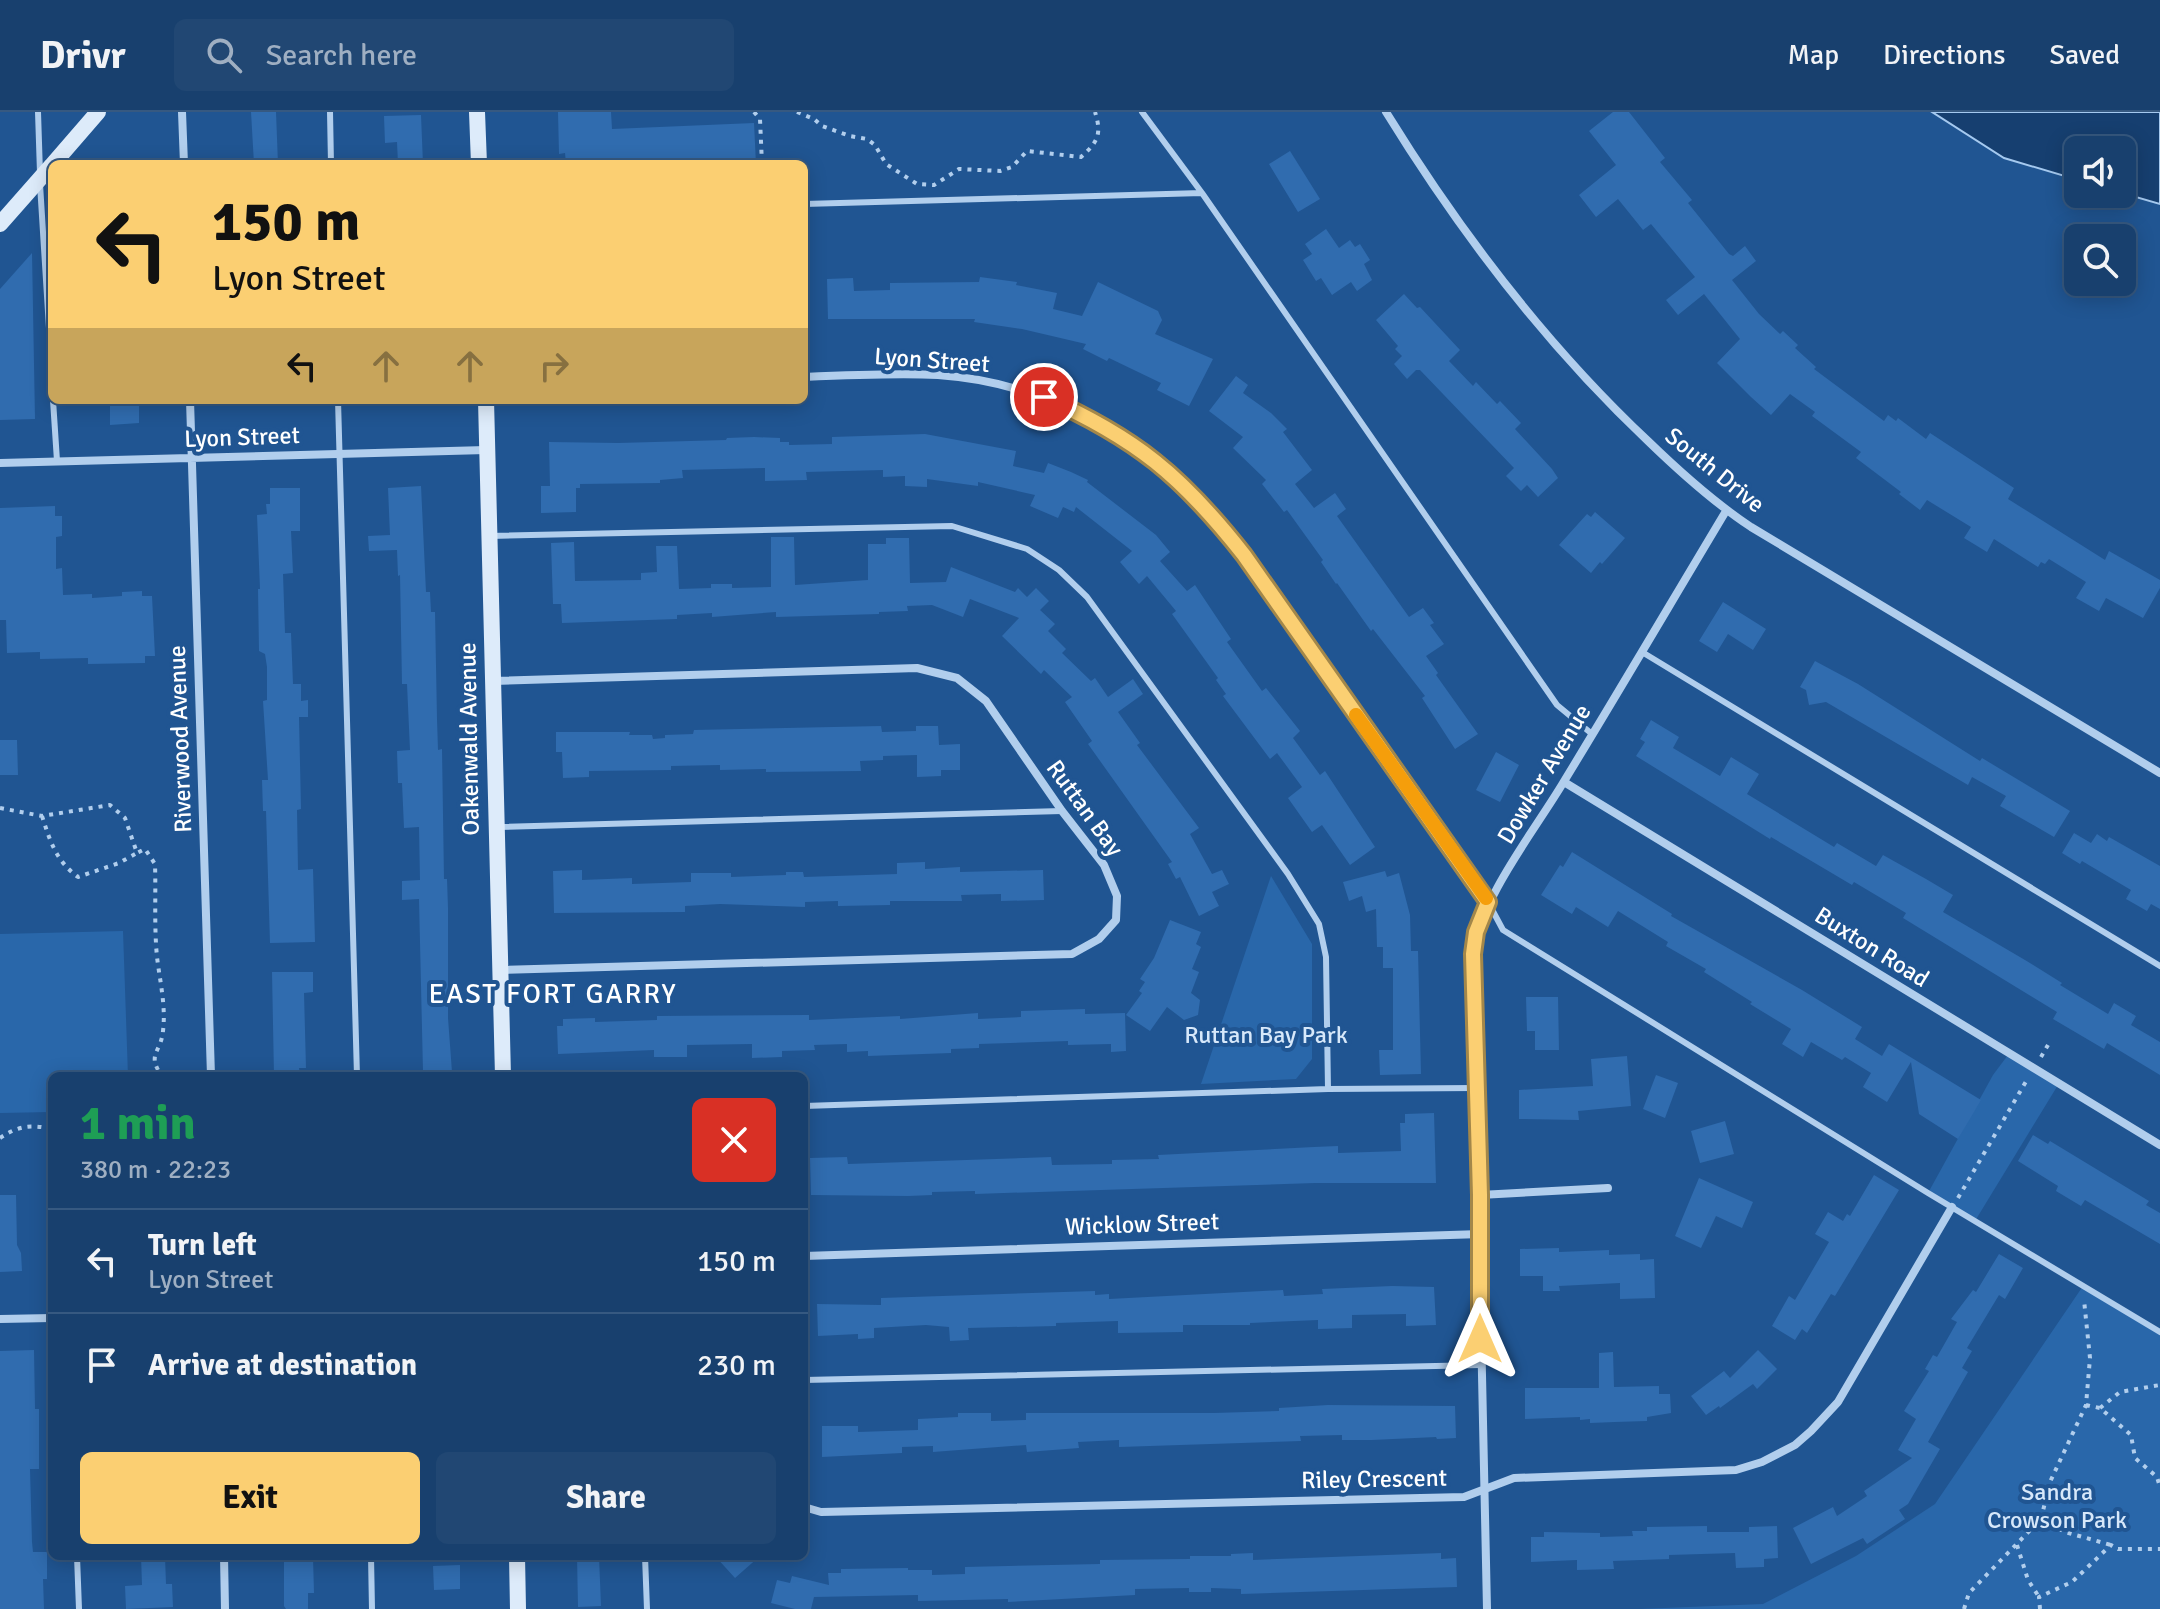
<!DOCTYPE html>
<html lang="en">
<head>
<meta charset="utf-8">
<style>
	:root { --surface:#18406e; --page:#214773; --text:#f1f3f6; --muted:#9fafc2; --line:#365981; --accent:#fbcf72 }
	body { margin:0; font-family:Signika,sans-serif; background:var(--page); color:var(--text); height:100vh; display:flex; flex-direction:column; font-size:30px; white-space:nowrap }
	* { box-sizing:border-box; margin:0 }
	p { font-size:26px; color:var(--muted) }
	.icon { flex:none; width:44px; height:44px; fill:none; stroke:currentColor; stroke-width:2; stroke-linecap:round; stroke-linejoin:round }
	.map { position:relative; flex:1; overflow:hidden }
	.side { position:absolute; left:48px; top:960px; width:760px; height:488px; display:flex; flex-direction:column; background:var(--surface); border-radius:12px; box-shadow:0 4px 20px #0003,0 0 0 2px var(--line) }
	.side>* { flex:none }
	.guide { position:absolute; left:48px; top:48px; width:760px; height:244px; border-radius:12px; box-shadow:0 4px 20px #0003,0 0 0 2px var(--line); background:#fbcf72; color:#111; overflow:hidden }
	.controls { position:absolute; left:2064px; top:24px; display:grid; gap:16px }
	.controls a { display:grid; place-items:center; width:72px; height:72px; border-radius:12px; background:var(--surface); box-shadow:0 4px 20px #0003,0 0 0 2px var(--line); font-size:40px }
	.pin { position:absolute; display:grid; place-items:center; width:68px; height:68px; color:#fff; margin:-34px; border:4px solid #fff; border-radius:50%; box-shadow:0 2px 8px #0007 }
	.me { position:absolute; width:88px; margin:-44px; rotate:0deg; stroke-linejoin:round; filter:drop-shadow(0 0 6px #0008) }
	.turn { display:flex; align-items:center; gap:28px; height:168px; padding:0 32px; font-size:36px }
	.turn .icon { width:104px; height:104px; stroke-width:2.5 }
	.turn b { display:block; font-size:56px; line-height:68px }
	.lanes { display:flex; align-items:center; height:76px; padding:0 32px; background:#0003; justify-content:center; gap:40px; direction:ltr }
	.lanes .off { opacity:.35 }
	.round { display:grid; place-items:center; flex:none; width:84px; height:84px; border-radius:12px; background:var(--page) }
	.overview { display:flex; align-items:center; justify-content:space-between; height:136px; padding:0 32px }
	h1 { font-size:48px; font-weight:800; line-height:60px; color:#1e9e55 }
	.button { display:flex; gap:16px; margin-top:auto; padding:16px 32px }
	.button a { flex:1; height:92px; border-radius:12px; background:var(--accent); color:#111; font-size:32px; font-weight:800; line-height:92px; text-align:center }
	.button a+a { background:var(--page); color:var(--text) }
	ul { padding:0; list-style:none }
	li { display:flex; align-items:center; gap:24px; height:104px; padding:0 32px; border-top:2px solid var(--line) }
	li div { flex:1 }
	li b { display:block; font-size:30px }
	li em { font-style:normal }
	header { display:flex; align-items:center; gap:48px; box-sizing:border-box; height:112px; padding:0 40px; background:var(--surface); border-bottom:2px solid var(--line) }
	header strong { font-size:38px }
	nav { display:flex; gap:44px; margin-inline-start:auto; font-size:28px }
	.search { width:560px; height:72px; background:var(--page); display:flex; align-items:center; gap:20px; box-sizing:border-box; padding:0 28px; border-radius:12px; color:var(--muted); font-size:30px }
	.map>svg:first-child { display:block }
	.green { fill:#2967aa }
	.water { fill:#163f70; stroke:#a5c9ef; stroke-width:2 }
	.building { fill:#306caf }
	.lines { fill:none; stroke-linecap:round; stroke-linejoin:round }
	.path { stroke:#b1ceed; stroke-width:4; stroke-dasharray:4 6; stroke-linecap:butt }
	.lane { stroke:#b1ceed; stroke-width:6 }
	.street { stroke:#b1ceed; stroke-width:8 }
	.secondary { stroke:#ddebfa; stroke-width:16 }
	.route-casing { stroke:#a3874a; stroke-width:20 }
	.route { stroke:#fbcf72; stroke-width:14 }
	.slow { stroke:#f59e0b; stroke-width:14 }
	.labels { text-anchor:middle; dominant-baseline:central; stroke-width:8; stroke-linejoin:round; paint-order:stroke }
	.street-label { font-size:24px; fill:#fff; stroke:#205592 }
	.park-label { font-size:24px; fill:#d7e8fa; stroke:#205592 }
	.quarter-label { font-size:28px; letter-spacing:2px; fill:#fff; stroke:#205592 }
</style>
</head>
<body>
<header>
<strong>Drivr</strong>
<div class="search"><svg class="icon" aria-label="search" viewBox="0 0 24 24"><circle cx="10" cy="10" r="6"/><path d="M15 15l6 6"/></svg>Search here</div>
<nav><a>Map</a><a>Directions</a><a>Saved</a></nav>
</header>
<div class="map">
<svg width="2160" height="1497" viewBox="0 0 2160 1497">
	<rect width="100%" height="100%" fill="#205592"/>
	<!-- green -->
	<path class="green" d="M1271,764L1312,832V947L1296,967L1201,972Z
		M123,819L128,964H52V1000L0,1001V822Z
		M2008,943L2058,973L1975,1109L1928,1081L1993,963Z
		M2083,1174L2160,1220V1497H1639L1763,1492L1856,1444L1935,1392Z"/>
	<!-- water -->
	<path class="water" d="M1932,0H2160V92L2122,81V38H2078V68L2004,46Z"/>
	<!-- building -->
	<path class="building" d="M251,0H276L278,52H254Z
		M558,0H611L612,17L754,11L756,52H566L565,41L559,42Z
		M1613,0H1629L1665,46L1660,50L1692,88L1688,91L1729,142L1733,144L1745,134L1756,149L1732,168L1759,202L1780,222L1783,219L1798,233L1795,236L1816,255L1814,257L1884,309L1888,303L1896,309L1898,306L1926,327L1930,321L2014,376L2008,387L2105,448L2109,439L2160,468V476L2143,506L2106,486L2099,499L2076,486L2086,470L2049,447L2045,452L2041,450L2038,455L1994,427L1987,440L1964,426L1971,415L1927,388L1920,398L1899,382L1901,380L1856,346L1861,340L1812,304L1815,300L1790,282L1771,303L1751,285L1717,251L1740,227L1704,182L1678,203L1666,188L1695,165L1651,112L1643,118L1618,87L1596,105L1579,83L1616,53L1589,19Z
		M421,3L423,52H398L397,30L385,31L384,4Z
		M1290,39L1320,87L1298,100L1269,52Z
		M1326,117L1339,136L1350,128L1355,135L1360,132L1370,148L1364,152L1372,168L1357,179L1351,170L1332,183L1321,166L1316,169L1303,148L1312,142L1305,132Z
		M32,141L35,307L0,308V177Z
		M980,165L1017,170L1016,173L1057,181L1053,197L1082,204L1098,170L1158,199L1162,208L1155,222L1213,247L1189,294L1157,278L1161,271L1109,246L1107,249L1083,237L1086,232L1022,217L974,210L975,207H828L827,167L853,166L854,179L890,178V171L979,170Z
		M1404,182L1417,196L1420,195L1460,238L1449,249L1473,274L1476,270L1497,292L1500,289L1521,311L1515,317L1552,357L1558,366L1538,385L1527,373L1521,379L1506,364L1514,356L1420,258H1416L1407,267L1394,252L1402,244L1395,237L1398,234L1376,208Z
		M1236,264L1248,273L1243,281L1271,301L1287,317L1283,320L1312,358L1295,372L1314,396L1335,381L1346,397L1337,404L1409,505L1423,496L1434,511L1430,513L1444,532L1426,544L1438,561L1436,563L1478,622L1455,637L1422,586L1425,584L1373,517L1371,519L1337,471L1336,472L1321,450L1323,448L1287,398L1284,400L1262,372L1266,368L1233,336L1243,325L1209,299Z
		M110,288H139V311L110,313Z
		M925,322L1016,339L1013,354L1044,361L1048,351L1071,360L1088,368L1087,370L1156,423L1170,440L1160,449L1187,479L1195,473L1231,527L1227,530L1262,579L1266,576L1300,619L1293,626L1320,663L1325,659L1375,735L1350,753L1322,713L1312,720L1288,686L1302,675L1277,641L1270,647L1223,584L1226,582L1216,568L1218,566L1172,502L1176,499L1147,464L1139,472L1120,450L1132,439L1076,395L1074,400L1063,395L1058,406L1030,394L1035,383L978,370V374L927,367V375L905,374V364L883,365V358L806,360L807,368L765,369V356L682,358L683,366L660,368V371L580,372V376H576V400L541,401V374H550L549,330L618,331L726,328L727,326L754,325L780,326V330H789V333L832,332V325Z
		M421,374L426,480H430L431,500H435L437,607L438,638L442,637L444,767H447L448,796V906L452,960H423L419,787L402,788V769L420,768L419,715L404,716L402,671H398L397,639L410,638L407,572H402L400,463L398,464L397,438L369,439L368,424L390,423L388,376Z
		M270,376H300V419H291L293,461L283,462L285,521H291L293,572H301V589L308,588V605H299L301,697L297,698L298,758L313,757L315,830L270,831L266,699H263L262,668H268L263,589L267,588V555L265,542L259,539L258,477H260L257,403L267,402L266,392H270Z
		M55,394V404H62V424L56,425V457L62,456L63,483L92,482V486L122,484V480L142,479V484H152L155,544H145V551L88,552V546L40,547V540L7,541L6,508H0V396Z
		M1595,400L1625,426L1602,452L1600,450L1591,461L1559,433L1587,402L1591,405Z
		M771,425H794L795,473L868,468V432H886V426H909L910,471L946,470L951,455L1015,480L1018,476L1027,485L1036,476L1049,489L1040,498L1055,512L1048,519L1066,537L1062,541L1091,569L1095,566L1108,585L1133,567L1143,582L1118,600L1140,631L1137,633L1199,716L1190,722L1212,762L1222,758L1229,772L1212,780L1219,794L1199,804L1180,765L1176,767L1168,752L1172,750L1088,632L1092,629L1065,590L1072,585L1044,558L1041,562L1002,524L1019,506L970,487L963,505L932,493L907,494L908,499L879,500V502L776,505V500L712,505V501L677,503V507L562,511L561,492H553L551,431L574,430L575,469L641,468V461L657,460L656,434H677L679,477L711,476V472H732V476L771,475Z
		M1723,490L1766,517L1753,538L1728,522L1717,540L1699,529Z
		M1815,549L1858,572L1980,649L1982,646L2070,699L2054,725L2000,694L2006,684L1972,665L1968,673L1826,590L1809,593L1806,578L1800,575Z
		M1651,608L1679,625L1673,636L1720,664L1731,645L1759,662L1747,682L1834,735L1837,731L1876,754L1883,743L1926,767L1953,783L1943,800L2025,848L2062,871L2060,873L2108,902L2114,891L2136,904L2131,913L2160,930V963L2107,931L2104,937L2053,907L2057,900L1903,806L1906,801L1854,770L1852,773L1771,725L1770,727L1636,644L1645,630L1640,627Z
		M881,614L882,620L916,619V614H938L939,633L960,632V658H941V664L917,665V643L883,644V648L860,649L861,659L766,660V657L720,658V653L671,654V658L589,659V665L563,666L562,640H556V620H630L629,623H652L653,627L665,626V623L693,622L694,618Z
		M0,628H17L18,663H0Z
		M1496,640L1519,653L1500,690L1476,678Z
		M2074,721L2091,731L2097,722L2107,729L2109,725L2160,754V797L2151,792L2147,799L2126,787L2131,778L2082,749L2080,752L2062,741Z
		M1572,740L1672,802L1671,804L1802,878L1862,915L1855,927L1882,944L1889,932L1981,988L1958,1027L1919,1002L1911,950L1887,990L1863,975L1871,961L1845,945L1842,948L1811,930L1803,945L1782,932L1791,917L1750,892L1752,890L1704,860L1706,857L1666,834L1668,830L1618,799L1608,815L1576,795L1572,802L1541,783L1560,753L1563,755Z
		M925,750V757L960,755V760L1043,758L1044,788L1001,789V782L961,783L962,789H890V793L838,794V789L805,790V795L720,792L685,794V800L554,801L553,759L582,758V768L632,766V772L691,770V761H731V765L786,763V760H803L804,765L897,762V751Z
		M1385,759L1387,765L1399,761L1410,803L1411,839H1418L1421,962L1380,963L1379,938H1393V856H1383V835H1377L1376,797L1366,800L1362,784L1349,789L1343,770Z
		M1170,808L1201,820L1196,832L1201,835L1192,857L1199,860L1191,881L1200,888L1198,903L1184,908L1167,895L1150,919L1126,903L1142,881L1139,879L1145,870L1140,867L1154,846Z
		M272,860H313V880L304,881L306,956H299L300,964H274Z
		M1526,885H1558L1559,938H1535V919H1527Z
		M1085,897V902L1125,901L1126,939L1111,940V932L1068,933V929L979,932V936L951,937V941L868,944V939L847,940V932L814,933L815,938L782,939V945L752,946V932L687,933V945H654V938L558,942L557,914H563V907L595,906V910L657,908V904L809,903V908L900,904V907L978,901V907L1021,905V899Z
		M1627,944L1631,994L1578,999L1579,1008L1519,1007V978L1593,974L1591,947Z
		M1656,963L1678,971L1665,1006L1643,997Z
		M1434,1001L1436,1071H1315L975,1082V1079L932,1080V1083L908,1084L811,1083L810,1046L847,1045L848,1052L1051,1045L1052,1053L1112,1052V1048L1159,1047L1158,1043L1314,1035L1338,1034V1041L1401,1039L1400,1011H1405V1002Z
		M1725,1009L1734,1042L1700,1051L1691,1019Z
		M2033,1023L2048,1032L2050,1029L2149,1089L2146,1093L2160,1101V1132L2085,1088L2081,1094L2056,1079L2058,1074L2018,1049Z
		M1874,1063L1899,1078L1835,1184L1831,1182L1807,1221L1802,1217L1795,1228L1772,1214L1789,1184L1795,1188L1829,1130L1815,1122L1828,1100L1843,1109L1847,1102L1850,1104Z
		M1699,1066L1753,1090L1742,1116L1716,1104L1701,1136L1675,1124Z
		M0,1083H16L17,1133L21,1141L22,1159L0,1160Z
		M1559,1136V1140L1609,1138V1143L1640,1142V1148L1654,1147L1655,1186L1620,1187V1171L1559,1174L1560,1179H1543V1164H1520V1137Z
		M1999,1142L2023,1156L2005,1187L1999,1183L1967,1236L1972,1239L1962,1256L1968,1260L1928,1330L1940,1337L1908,1392L1899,1398L1905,1407L1867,1432L1863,1426L1811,1452L1793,1416L1833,1395L1837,1404L1867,1384L1864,1379L1912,1346L1898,1338L1916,1307L1904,1299L1929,1259L1925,1257L1933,1243L1937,1245L1957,1210L1951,1207L1973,1178L1976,1180Z
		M1392,1174L1434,1175L1436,1213L1406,1214V1202L1352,1203V1216L1318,1217V1208L1250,1211V1213H1183V1220L1118,1221V1209L1056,1211V1214L968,1216L969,1228L950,1229L949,1215L926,1213L874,1216V1226L858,1227V1222L818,1224L817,1192L881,1193V1186L1095,1179V1183L1109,1182V1187L1283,1178L1284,1184L1323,1182L1322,1177Z
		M34,1238L35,1297H39V1357H30L32,1430L33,1440H47V1467H43L44,1497H0V1239Z
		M1758,1238L1777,1257L1757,1277L1753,1272L1720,1296L1719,1294L1706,1303L1691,1284L1724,1259L1730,1266Z
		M1613,1240L1614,1275L1659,1274V1282H1670L1671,1301L1647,1305V1309L1615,1310L1590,1311V1307L1580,1308V1305L1525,1307V1276H1599V1241Z
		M1328,1293L1455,1294L1456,1326L1437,1327L1436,1325L1372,1328H1342V1323L1300,1324L1301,1329L1119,1335V1328L1078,1330L1079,1336L1027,1340L1026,1333L933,1340V1334L902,1335V1341L822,1345V1314H858V1320L918,1318V1307L958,1305V1301H991V1309L1026,1308V1301H1214L1279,1299V1296Z
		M1707,1414V1420H1749V1415L1777,1414L1778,1446L1764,1447V1455L1736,1456L1735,1441L1669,1443V1447L1613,1449L1614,1457L1577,1458V1448L1531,1450V1425H1544V1420L1600,1421V1425L1633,1424L1632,1419H1647V1415Z
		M1253,1441V1448L1441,1441V1447L1456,1446L1457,1475L1241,1482V1477L1211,1476V1480H1189V1476L1135,1477V1483L1008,1490V1487L918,1489V1483L814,1485L811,1497H795L771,1491L777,1468L790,1471L792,1464L829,1473L828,1461H841V1457L908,1456V1458H932V1463L965,1462V1455L1100,1452V1448L1190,1447V1444H1231V1442Z
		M141,1444H165L166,1472H172L173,1495L126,1497L125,1474L142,1473Z
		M284,1444H313L314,1481H308V1497H286L284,1494Z
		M577,1444H599L601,1494L578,1495Z
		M715,1444H760L735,1466Z
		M460,1453V1477L434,1478L433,1454Z"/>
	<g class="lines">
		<!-- path -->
		<path class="path" d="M754,0L760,7L762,52
			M797,0L814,7L822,14L850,24L867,27L875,33L886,52L917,72L934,73L959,57L1000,59L1012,55L1027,39L1081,45C1098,30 1102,22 1095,0
			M497,49L566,48
			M0,696L42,704L110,693L125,706L137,741L145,737L155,752C156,783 154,814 157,845C160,870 166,894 163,919C161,941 146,942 162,964
			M42,704C50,729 56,749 78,765L119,751L137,741
			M2041,945L2048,933
			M0,1026C18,1014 30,1012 52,1017
			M1958,1086L2028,966
			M2086,1293L2100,1296L2131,1323L2135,1346L2157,1365L2160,1375
			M2100,1296L2120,1280L2160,1273
			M2041,1407L2065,1420L2111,1433
			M2017,1433L2028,1468L2039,1485
			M1964,1497L1969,1481L2041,1407L2050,1370L2086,1293L2090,1246L2084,1188
			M2040,1497L2039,1485L2072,1470L2111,1433L2118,1437H2160"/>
		<!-- lane -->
		<path class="lane" d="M38,0L40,61
			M330,0L331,52
			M1142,0L1202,81
			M40,72L52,264
			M804,92L1202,81L1557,593L1592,622
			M53,288L57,349
			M338,288L357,964
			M490,424L952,414L1027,437L1059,458L1087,485L1288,762L1319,812L1326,845L1328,977
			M1642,540L2160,854
			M497,715L1062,699
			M1488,790L1503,818L1928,1081L2160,1220
			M804,994L1328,977L1476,976
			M804,1268L1480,1253
			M77,1444L79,1497
			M371,1444L372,1497
			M645,1444L647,1497"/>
		<!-- street -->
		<path class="street" d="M182,0L184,52
			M1386,0C1460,120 1545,232 1648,329C1680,360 1713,390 1751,415L2160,661
			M804,265C849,263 894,261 938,263C1042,270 1136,321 1206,395C1220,410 1232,428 1244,443L1488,790
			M190,288L211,964
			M0,351L486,338
			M493,569L917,556L957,566L986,589L1062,699L1104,753L1117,784L1116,808L1099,827L1072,842L500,858
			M1564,670L2160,1033
			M1480,1083L1608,1076
			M804,1144L1481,1122
			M0,1207L52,1206
			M804,1395L821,1400L1464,1385L1514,1366L1736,1358L1762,1350L1795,1333L1811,1319L1838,1290L1952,1095
			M224,1444L225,1497
			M1487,1497L1473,842C1481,785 1533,721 1563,671C1618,581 1672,489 1726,399"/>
		<!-- secondary -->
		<path class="secondary" d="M477,0L479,52
			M53,52L98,0
			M0,112L52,53
			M486,288L503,964
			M517,1444L518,1497"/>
	</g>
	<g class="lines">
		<defs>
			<path id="route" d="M1044,285C1136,326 1182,364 1244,443L1488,790L1476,820L1473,842L1480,1083V1227"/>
		</defs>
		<!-- route casing -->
		<use href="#route" class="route-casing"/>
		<!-- route -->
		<use href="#route" class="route"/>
		<!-- slow -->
		<path class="slow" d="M1356,603L1486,786"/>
	</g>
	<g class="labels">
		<!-- street labels -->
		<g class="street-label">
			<text transform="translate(932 248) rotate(4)">Lyon Street</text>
			<text transform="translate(242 325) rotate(-2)">Lyon Street</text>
			<text transform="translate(1715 358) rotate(39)">South Drive</text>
			<text transform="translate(180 627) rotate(-92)">Riverwood Avenue</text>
			<text transform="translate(469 627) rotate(-91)">Oakenwald Avenue</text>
			<text transform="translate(1544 662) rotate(-59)">Dowker Avenue</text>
			<text transform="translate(1085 696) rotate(54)">Ruttan Bay</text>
			<text transform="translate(1872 835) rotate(32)">Buxton Road</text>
			<text transform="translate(1142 1112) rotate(-2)">Wicklow Street</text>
			<text transform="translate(1374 1367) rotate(-1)">Riley Crescent</text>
		</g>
		<!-- park labels -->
		<g class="park-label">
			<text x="1266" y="923">Ruttan Bay Park</text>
			<text x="2057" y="1380">Sandra<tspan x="2057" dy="28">Crowson Park</tspan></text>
		</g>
		<!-- quarter labels -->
		<g class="quarter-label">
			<text x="553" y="882">EAST FORT GARRY</text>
		</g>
	</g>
</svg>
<div class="controls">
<a><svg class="icon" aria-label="sound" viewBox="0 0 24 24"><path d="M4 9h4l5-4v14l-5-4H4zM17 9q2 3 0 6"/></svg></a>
<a><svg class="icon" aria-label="search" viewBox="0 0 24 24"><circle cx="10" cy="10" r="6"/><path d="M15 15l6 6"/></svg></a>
</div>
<div class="pin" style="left:1044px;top:285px;background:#d93025"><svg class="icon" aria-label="arrive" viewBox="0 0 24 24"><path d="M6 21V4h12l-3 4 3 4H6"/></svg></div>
<svg class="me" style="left:1480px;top:1227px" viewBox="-20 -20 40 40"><path d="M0-17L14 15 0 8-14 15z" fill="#fbcf72" stroke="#fff" stroke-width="4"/></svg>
<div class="guide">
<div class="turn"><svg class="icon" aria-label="left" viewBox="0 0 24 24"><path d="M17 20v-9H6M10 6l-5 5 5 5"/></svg><div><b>150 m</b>Lyon Street</div></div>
<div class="lanes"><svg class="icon" aria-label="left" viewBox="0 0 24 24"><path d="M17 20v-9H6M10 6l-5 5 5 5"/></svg><svg class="icon off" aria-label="ahead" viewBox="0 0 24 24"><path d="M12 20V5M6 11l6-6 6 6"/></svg><svg class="icon off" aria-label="ahead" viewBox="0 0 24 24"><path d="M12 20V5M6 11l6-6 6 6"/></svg><svg class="icon off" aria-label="right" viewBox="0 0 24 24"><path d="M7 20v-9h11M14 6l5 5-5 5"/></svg></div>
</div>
<section class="side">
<div class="overview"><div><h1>1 min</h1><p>380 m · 22:23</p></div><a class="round" style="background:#d93025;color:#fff"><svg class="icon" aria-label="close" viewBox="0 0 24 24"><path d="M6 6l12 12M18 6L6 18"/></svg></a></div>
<ul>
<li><svg class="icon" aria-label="left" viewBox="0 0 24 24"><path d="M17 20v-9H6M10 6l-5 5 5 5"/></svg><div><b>Turn left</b><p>Lyon Street</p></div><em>150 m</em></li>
<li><svg class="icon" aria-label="arrive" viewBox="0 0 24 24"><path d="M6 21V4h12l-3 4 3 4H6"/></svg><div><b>Arrive at destination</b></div><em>230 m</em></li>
</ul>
<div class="button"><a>Exit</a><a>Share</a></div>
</section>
</div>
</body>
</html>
